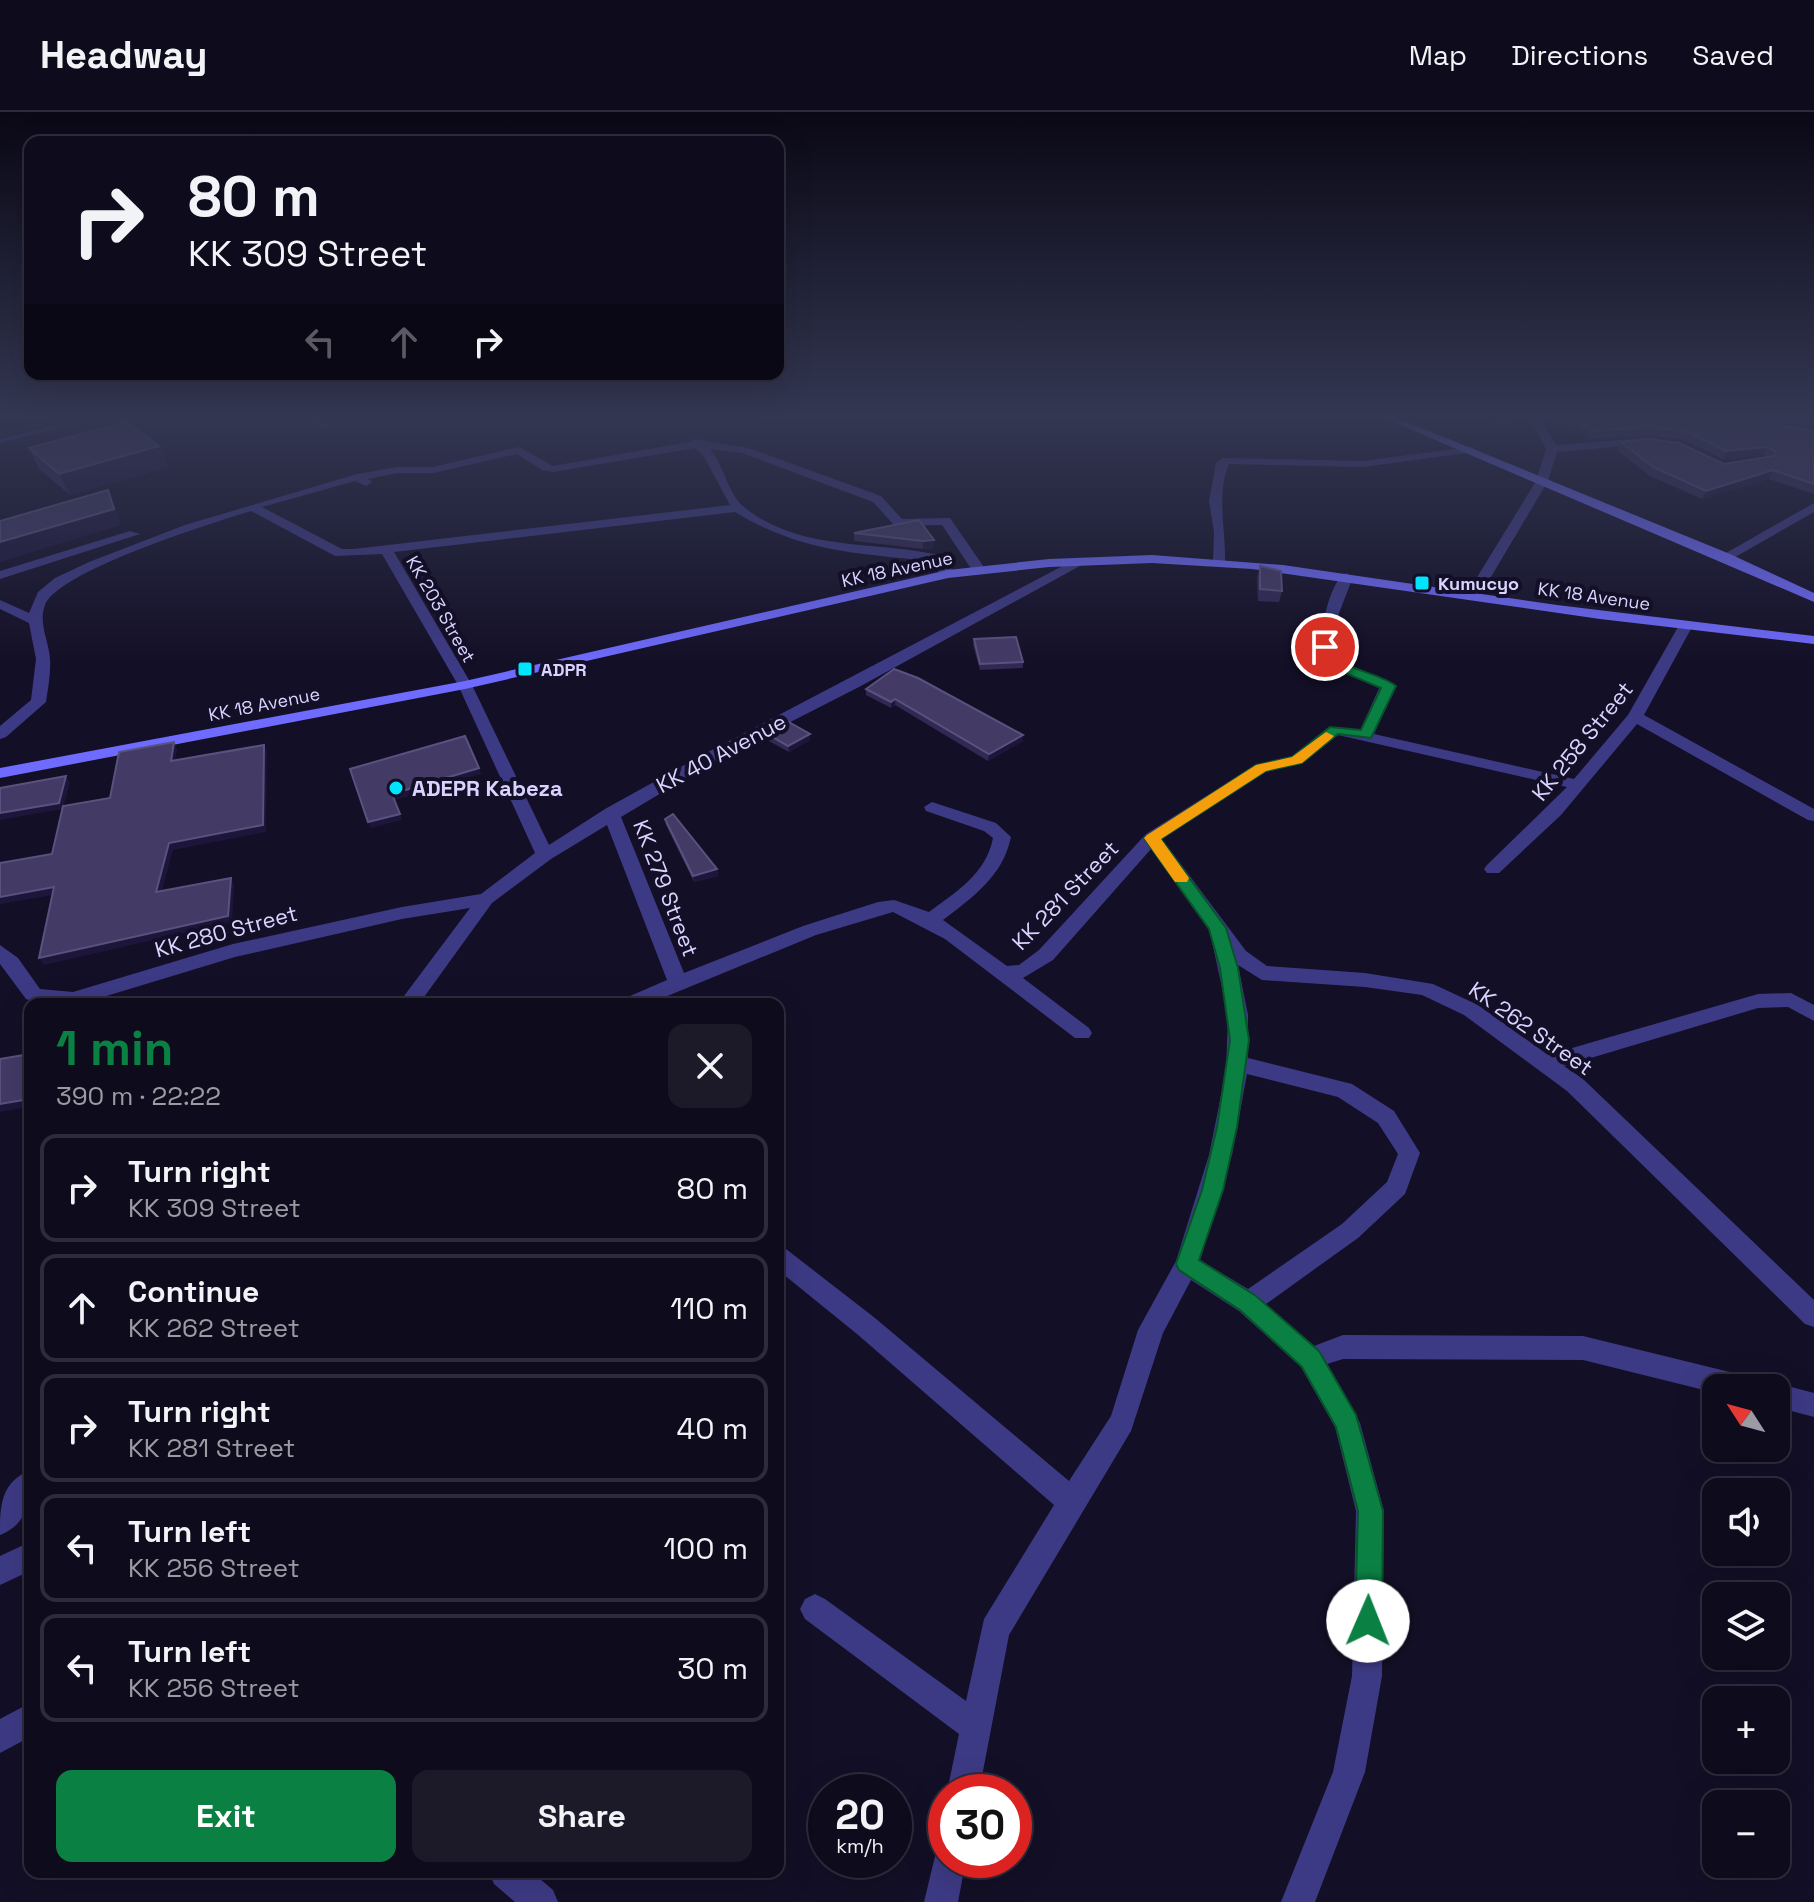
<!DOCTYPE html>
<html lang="en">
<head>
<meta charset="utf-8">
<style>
	:root { --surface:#0e0b1c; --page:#1c1929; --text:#f1f3f6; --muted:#9b9ba3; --line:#2e2b3b; --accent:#0b8043 }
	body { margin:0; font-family:"Space Grotesk",sans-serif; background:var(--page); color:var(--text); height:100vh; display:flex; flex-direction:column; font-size:30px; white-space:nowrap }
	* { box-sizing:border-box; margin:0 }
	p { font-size:26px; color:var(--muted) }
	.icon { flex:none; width:44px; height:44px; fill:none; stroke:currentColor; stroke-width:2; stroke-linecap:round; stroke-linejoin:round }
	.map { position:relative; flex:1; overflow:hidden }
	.side { position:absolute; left:24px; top:886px; width:760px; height:880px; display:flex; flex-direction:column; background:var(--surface); border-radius:16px; box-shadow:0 8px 32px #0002,0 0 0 2px var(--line) }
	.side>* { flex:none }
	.guide { position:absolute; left:24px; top:24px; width:760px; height:244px; border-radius:16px; box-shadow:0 8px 32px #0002,0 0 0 2px var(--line); background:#0e0b1c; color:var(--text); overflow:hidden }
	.needle { width:52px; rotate:306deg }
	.tools { position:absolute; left:1702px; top:1262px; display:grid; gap:16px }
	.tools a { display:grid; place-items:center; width:88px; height:88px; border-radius:16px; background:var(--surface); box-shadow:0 8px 32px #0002,0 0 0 2px var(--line); font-size:40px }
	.speed { position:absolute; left:808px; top:1662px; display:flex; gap:16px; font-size:40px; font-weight:700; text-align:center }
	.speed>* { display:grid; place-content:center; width:104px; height:104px; border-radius:50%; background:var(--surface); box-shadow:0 8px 32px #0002,0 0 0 2px var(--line); line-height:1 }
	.speed small { font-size:20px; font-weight:400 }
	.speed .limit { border:12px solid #d22; background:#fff; color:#111 }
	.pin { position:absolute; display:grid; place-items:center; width:68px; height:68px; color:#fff; margin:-34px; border:4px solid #fff; border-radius:50%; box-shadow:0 2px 8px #0007 }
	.me { position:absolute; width:88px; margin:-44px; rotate:1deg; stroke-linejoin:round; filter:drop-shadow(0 0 6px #0008) }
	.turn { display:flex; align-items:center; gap:28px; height:168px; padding:0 32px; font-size:36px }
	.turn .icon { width:104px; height:104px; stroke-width:2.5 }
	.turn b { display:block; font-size:56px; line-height:68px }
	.lanes { display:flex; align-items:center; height:76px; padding:0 32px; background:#0003; justify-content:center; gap:40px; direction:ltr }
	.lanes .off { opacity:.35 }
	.round { display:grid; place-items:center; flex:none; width:84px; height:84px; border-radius:16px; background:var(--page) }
	.summary { display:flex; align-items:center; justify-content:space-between; height:136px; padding:0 32px }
	h1 { font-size:48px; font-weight:700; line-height:60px; color:var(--accent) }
	.button { display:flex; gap:16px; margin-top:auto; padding:16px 32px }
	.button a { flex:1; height:92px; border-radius:16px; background:var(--accent); color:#fff; font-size:32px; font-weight:700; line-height:92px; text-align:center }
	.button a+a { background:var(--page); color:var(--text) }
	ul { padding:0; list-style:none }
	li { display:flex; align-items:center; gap:24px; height:108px; margin:0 16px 12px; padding:0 16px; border:4px solid var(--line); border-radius:16px }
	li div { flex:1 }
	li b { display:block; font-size:30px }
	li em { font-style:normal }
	header { display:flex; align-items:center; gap:48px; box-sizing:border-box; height:112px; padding:0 40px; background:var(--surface); border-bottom:2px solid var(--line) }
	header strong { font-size:38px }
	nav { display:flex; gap:44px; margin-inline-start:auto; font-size:28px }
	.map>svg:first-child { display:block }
	.green { fill:#12302f }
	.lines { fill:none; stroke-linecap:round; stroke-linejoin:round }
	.service { fill:#3d3a85; fill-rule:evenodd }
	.minor { fill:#3d3a85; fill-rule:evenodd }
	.secondary { fill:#6f6bff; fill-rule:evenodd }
	.wall { fill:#312854 }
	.shaded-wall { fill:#1d163a }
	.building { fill:#433a66; stroke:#5a527e; stroke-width:2 }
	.route { fill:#0b8043; stroke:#07532c; stroke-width:2 }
	.slow { fill:#f59e0b }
	.poi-dot { fill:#00e5ff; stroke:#130f26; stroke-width:3 }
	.labels { text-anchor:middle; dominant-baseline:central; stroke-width:8; stroke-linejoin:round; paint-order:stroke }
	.far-street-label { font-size:18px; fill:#d9d4ff; stroke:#130f26 }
	.far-poi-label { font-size:18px; font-weight:bold; fill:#d9d4ff; stroke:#130f26; text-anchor:start }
	.street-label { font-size:22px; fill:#d9d4ff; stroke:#130f26 }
	.poi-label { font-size:22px; font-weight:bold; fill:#d9d4ff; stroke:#130f26; text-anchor:start }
</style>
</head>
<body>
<header>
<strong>Headway</strong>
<nav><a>Map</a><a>Directions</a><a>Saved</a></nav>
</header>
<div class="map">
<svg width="1814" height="1790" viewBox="0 0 1814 1790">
	<rect width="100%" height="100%" fill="#130f26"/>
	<!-- green -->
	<path class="green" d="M0,303H90L0,325Z"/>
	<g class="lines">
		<!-- service -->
		<path class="service" d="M100,303H111L0,331V327Z
			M303,303H311L330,315L323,317Z"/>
		<!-- minor -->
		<path class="minor" d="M1528,303H1538L1556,333L1646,326L1652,329L1646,332L1557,340L1548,369L1479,485L1467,488L1465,485L1536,369L1546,337Z
			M694,327L748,336L881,384L902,407L950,406L986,458L974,461L942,413L895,414L873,390L742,341L710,337C724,353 728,382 744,395C801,441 876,428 942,444L955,462L943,465L929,449C854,441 801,440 735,400L394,440L472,573L549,733L605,697L708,640L1076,447L1087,450L859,575L720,646L621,705L684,861L803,814L878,790L894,788L929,800C956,780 986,762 993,726L984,719L926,699L924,695L932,690L996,711L1011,725C1003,764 973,785 943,808L1007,854L1019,853L1039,838L1146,722L1255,653L1292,644L1329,615L1360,619L1380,574L1330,555L1318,542C1321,522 1328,470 1346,461L1353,465L1339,501L1332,541L1340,549L1395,572L1374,622L1574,667L1628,603L1678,515L1685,511L1692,515L1644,603L1814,697V709L1808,708L1637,612L1561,703L1499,761H1487L1484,757L1487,753L1567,675L1338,623L1303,651L1266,660L1162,727L1246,839L1267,854L1365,861L1433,872L1478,893L1548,943L1758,882L1791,881L1814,893V909L1788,895L1758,896L1564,954L1583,967L1814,1188V1215L1805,1212L1567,979L1464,903L1422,883L1365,875L1262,868L1238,853L1248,903V946L1352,972L1394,999L1420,1041L1405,1082L1358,1126L1266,1192L1314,1234L1343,1223L1583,1224L1746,1264L1755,1267L1759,1276H1716V1281L1583,1248L1343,1247L1327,1252L1360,1311L1384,1399L1382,1564L1365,1660L1315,1790H1281L1333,1660L1352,1564L1356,1399L1335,1315L1301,1255L1239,1199L1191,1168L1163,1221L1131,1319L1009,1523L979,1680H947L959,1622L805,1507L800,1497L805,1487L815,1482L825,1487L966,1589L984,1507L1054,1393L857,1222L778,1158V1134L786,1137L875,1206L1069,1369L1111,1304L1138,1218L1176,1149L1209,1043L1226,959L1228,903L1209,816L1151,737L1053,848L1023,866L1089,916L1092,921L1089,926H1075L945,827L893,800L816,823L648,892H620L623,887L667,868L607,713L551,747L492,791L419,892H398L470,796L402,807L235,845L80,892H41L26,887L0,852V833L18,846L40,877L73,880L233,832L402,795L481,782L535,741L458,573L382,442L335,444L251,399C212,411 58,459 45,493C38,511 49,529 50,547C51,561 48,576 46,590L6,625L0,627V614L31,588L36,547L29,511L0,497V488L29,501L38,480L55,466L89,450L185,413L357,362L397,355H433L519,335L553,354L689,330ZM695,336L703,343L730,393L354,437H342L262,395L355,369L366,374L372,370L368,367L397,361H433L517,342L542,358L553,360ZM1247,962L1338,985L1378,1011L1398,1042L1387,1070L1342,1112L1248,1177L1200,1148L1232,1043Z
			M1470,335L1474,336V340L1363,355L1229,352C1216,382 1226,418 1225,450L1219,454L1213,450L1214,420L1209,389L1216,351L1223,346L1363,349Z
			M1814,391V400L1730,448L1719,445Z
			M130,419L140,422L0,467V459Z
			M1776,1271L1814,1281V1305L1776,1295V1276H1766Z
			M30,1358C30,1386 30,1411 0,1423C0,1395 0,1371 30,1358Z
			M30,1430V1459L0,1473V1444Z
			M30,1591V1625L0,1641V1607Z
			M946,1733V1748H966L958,1790H924L937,1736Z
			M489,1760H532L553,1778L558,1790H515L494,1772Z"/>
		<!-- secondary -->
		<path class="secondary" d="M1377,303H1390L1730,442L1814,481V490Z
			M1152,443L1283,453L1557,493L1814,524V532L1600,507L1252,457L1152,451L1049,455L948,466L465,577L0,666V656L465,569L948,458L1049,447Z"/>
	</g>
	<!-- wall -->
	<path class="wall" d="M1480,303H1519L1517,311L1488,310L1482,307Z
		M1542,303H1716L1814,319V382L1769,367L1702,387L1650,364L1617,338L1621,330L1724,352L1766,345L1763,343L1723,347L1684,328L1646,323L1590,327L1579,319L1571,321Z
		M1731,303H1814V316Z
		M29,336L168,355L70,383L39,357Z
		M854,421L934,428V436L923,437L854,429Z
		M1260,454L1282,479L1279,490L1258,489L1257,466Z
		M974,527L1023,550V556L980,558L973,533Z
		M866,577L1023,623V629L988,649L895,593L891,596L866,583Z
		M764,620L810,628L789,640L765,627Z
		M665,707L717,757L718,764L694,770L666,713Z"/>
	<!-- shaded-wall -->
	<path class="shaded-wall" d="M1582,311L1579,319L1571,321L1574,313Z
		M159,334L168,355L70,383L59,362Z
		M1767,335L1763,343L1723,347L1726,339Z
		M1773,358L1769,367L1702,387L1706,379Z
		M108,378L116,395L121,413L0,450V430Z
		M934,428V436L923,437V429Z
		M895,587V593L891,596V590Z
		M810,622V628L789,640L788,634Z
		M1023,623V629L988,649L989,642Z
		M174,630L177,637L174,655L171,649Z
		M264,633L267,639L266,720L173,738L160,787L156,780L169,731Z
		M479,656L481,662L395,688L392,682Z
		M66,664L70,671L63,697L0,708V701Z
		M400,702L402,708L371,716L368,710Z
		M717,757L718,764L694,770L693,764Z
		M231,766L234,773L232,810L44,853L39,846Z
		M54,775L59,782L0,792V785Z
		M30,968V990L28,995L0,1000V992Z"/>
	<!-- building -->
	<path class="building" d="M1558,303H1716L1814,319V372L1773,358L1706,379L1653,355L1621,330L1649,327L1679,331L1724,352L1774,344L1776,340L1767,335L1726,339L1688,320L1650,315L1593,319L1582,311L1574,313Z
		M1784,303H1814V307Z
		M126,310L159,334L59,362L29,336Z
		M108,378L114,397L0,430V409Z
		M919,408L934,428L923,429L854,421Z
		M1260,454L1281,459L1282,479L1260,477Z
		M1016,525L1023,550L980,552L974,527Z
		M894,557L918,566L1023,623L989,642L895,587L891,590L866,577Z
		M787,609L810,622L788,634L764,620Z
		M465,624L479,656L392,682L400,702L368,710L350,657Z
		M174,630L171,649L264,633L263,713L169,731L156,780L231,766L228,804L39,846L54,775L0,785V751L52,742L63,694L110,686L119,640Z
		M66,664L59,691L0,701V676Z
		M673,702L717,757L693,764L665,707Z
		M30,942V968L23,988L0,992V947Z"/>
	<!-- sky -->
	<linearGradient id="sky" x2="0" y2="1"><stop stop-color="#0a0815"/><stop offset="0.55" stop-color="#333752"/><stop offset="1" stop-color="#333752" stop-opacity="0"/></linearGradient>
	<rect width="1814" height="553" fill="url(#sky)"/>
	<!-- route -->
	<path class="route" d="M1320,532H1330C1337,560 1376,558 1396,574L1371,626L1338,622L1302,651L1266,659L1161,727L1226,816L1238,856L1249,928L1237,1015L1223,1078L1199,1148L1256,1184L1319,1239L1356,1303L1383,1399L1382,1509L1378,1519L1368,1523L1359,1519L1355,1509L1358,1399L1336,1315L1302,1255L1240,1198L1179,1158L1176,1152L1202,1078L1217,1015L1230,928L1220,856L1209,817L1144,726L1256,653L1292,645L1330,615L1361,618L1381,576L1331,555L1318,542Z"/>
	<!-- slow -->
	<path class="slow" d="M1326,620L1334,624L1331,627L1302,651L1266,659L1161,727L1189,766L1187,770H1175L1144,726L1147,723L1256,653L1292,645Z"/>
	<!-- markers -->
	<g class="poi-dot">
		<rect x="1414" y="463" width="16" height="16" rx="4"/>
		<rect x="517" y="549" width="16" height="16" rx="4"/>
		<circle cx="396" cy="676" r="8"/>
	</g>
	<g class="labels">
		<!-- far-street labels -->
		<g class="far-street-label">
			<text transform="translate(897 457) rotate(-12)">KK 18 Avenue</text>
			<text transform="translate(1594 484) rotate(8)">KK 18 Avenue</text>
			<text transform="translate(441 497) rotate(60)">KK 203 Street</text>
			<text transform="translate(264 592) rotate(-11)">KK 18 Avenue</text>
		</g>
		<!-- far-poi labels -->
		<g class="far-poi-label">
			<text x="1438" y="471">Kumucyo</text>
			<text x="541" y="557">ADPR</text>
		</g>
		<!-- street labels -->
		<g class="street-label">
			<text transform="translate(1582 629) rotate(-51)">KK 258 Street</text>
			<text transform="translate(721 641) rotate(-28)">KK 40 Avenue</text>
			<text transform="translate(666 776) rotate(69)">KK 279 Street</text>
			<text transform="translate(1065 783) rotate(-46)">KK 281 Street</text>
			<text transform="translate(226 819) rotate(-15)">KK 280 Street</text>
			<text transform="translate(1531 916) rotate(35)">KK 262 Street</text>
		</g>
		<!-- poi labels -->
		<g class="poi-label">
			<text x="412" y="676">ADEPR Kabeza</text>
		</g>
	</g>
</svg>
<div class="tools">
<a><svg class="needle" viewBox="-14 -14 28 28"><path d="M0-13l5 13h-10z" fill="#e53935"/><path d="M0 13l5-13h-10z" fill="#9b9ba3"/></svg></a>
<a><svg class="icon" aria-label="sound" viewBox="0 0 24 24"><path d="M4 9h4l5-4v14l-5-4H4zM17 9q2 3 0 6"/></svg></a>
<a><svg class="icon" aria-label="layers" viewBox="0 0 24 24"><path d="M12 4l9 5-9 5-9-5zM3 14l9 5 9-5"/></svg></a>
<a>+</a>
<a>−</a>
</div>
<div class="speed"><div>20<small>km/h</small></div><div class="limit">30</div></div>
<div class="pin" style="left:1325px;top:535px;background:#d93025"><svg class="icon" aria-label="arrive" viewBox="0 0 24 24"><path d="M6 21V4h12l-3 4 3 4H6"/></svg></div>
<svg class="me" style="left:1368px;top:1509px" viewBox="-20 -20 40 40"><circle r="19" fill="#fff"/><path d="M0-13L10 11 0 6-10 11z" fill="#0b8043"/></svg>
<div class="guide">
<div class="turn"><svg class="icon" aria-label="right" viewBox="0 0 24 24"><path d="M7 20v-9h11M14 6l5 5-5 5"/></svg><div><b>80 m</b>KK 309 Street</div></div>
<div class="lanes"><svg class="icon off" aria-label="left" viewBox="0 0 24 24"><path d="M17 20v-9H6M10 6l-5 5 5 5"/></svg><svg class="icon off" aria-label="ahead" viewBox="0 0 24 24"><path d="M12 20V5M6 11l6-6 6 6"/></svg><svg class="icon" aria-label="right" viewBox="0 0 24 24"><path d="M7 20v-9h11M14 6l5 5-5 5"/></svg></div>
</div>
<section class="side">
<div class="summary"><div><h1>1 min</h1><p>390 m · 22:22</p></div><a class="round"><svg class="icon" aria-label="close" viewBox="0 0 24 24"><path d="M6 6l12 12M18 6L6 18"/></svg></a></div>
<ul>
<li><svg class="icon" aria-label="right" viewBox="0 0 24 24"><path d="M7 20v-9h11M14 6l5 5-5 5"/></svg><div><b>Turn right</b><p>KK 309 Street</p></div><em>80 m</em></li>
<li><svg class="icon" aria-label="ahead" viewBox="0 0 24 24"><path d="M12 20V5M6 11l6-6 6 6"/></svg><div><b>Continue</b><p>KK 262 Street</p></div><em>110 m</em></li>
<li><svg class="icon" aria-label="right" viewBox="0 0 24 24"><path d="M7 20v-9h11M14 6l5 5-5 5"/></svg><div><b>Turn right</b><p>KK 281 Street</p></div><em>40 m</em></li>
<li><svg class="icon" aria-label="left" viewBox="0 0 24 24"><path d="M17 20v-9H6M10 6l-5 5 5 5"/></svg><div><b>Turn left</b><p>KK 256 Street</p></div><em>100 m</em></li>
<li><svg class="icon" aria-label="left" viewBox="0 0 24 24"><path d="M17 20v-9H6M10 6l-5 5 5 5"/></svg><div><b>Turn left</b><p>KK 256 Street</p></div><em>30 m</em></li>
</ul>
<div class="button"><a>Exit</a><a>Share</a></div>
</section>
</div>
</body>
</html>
